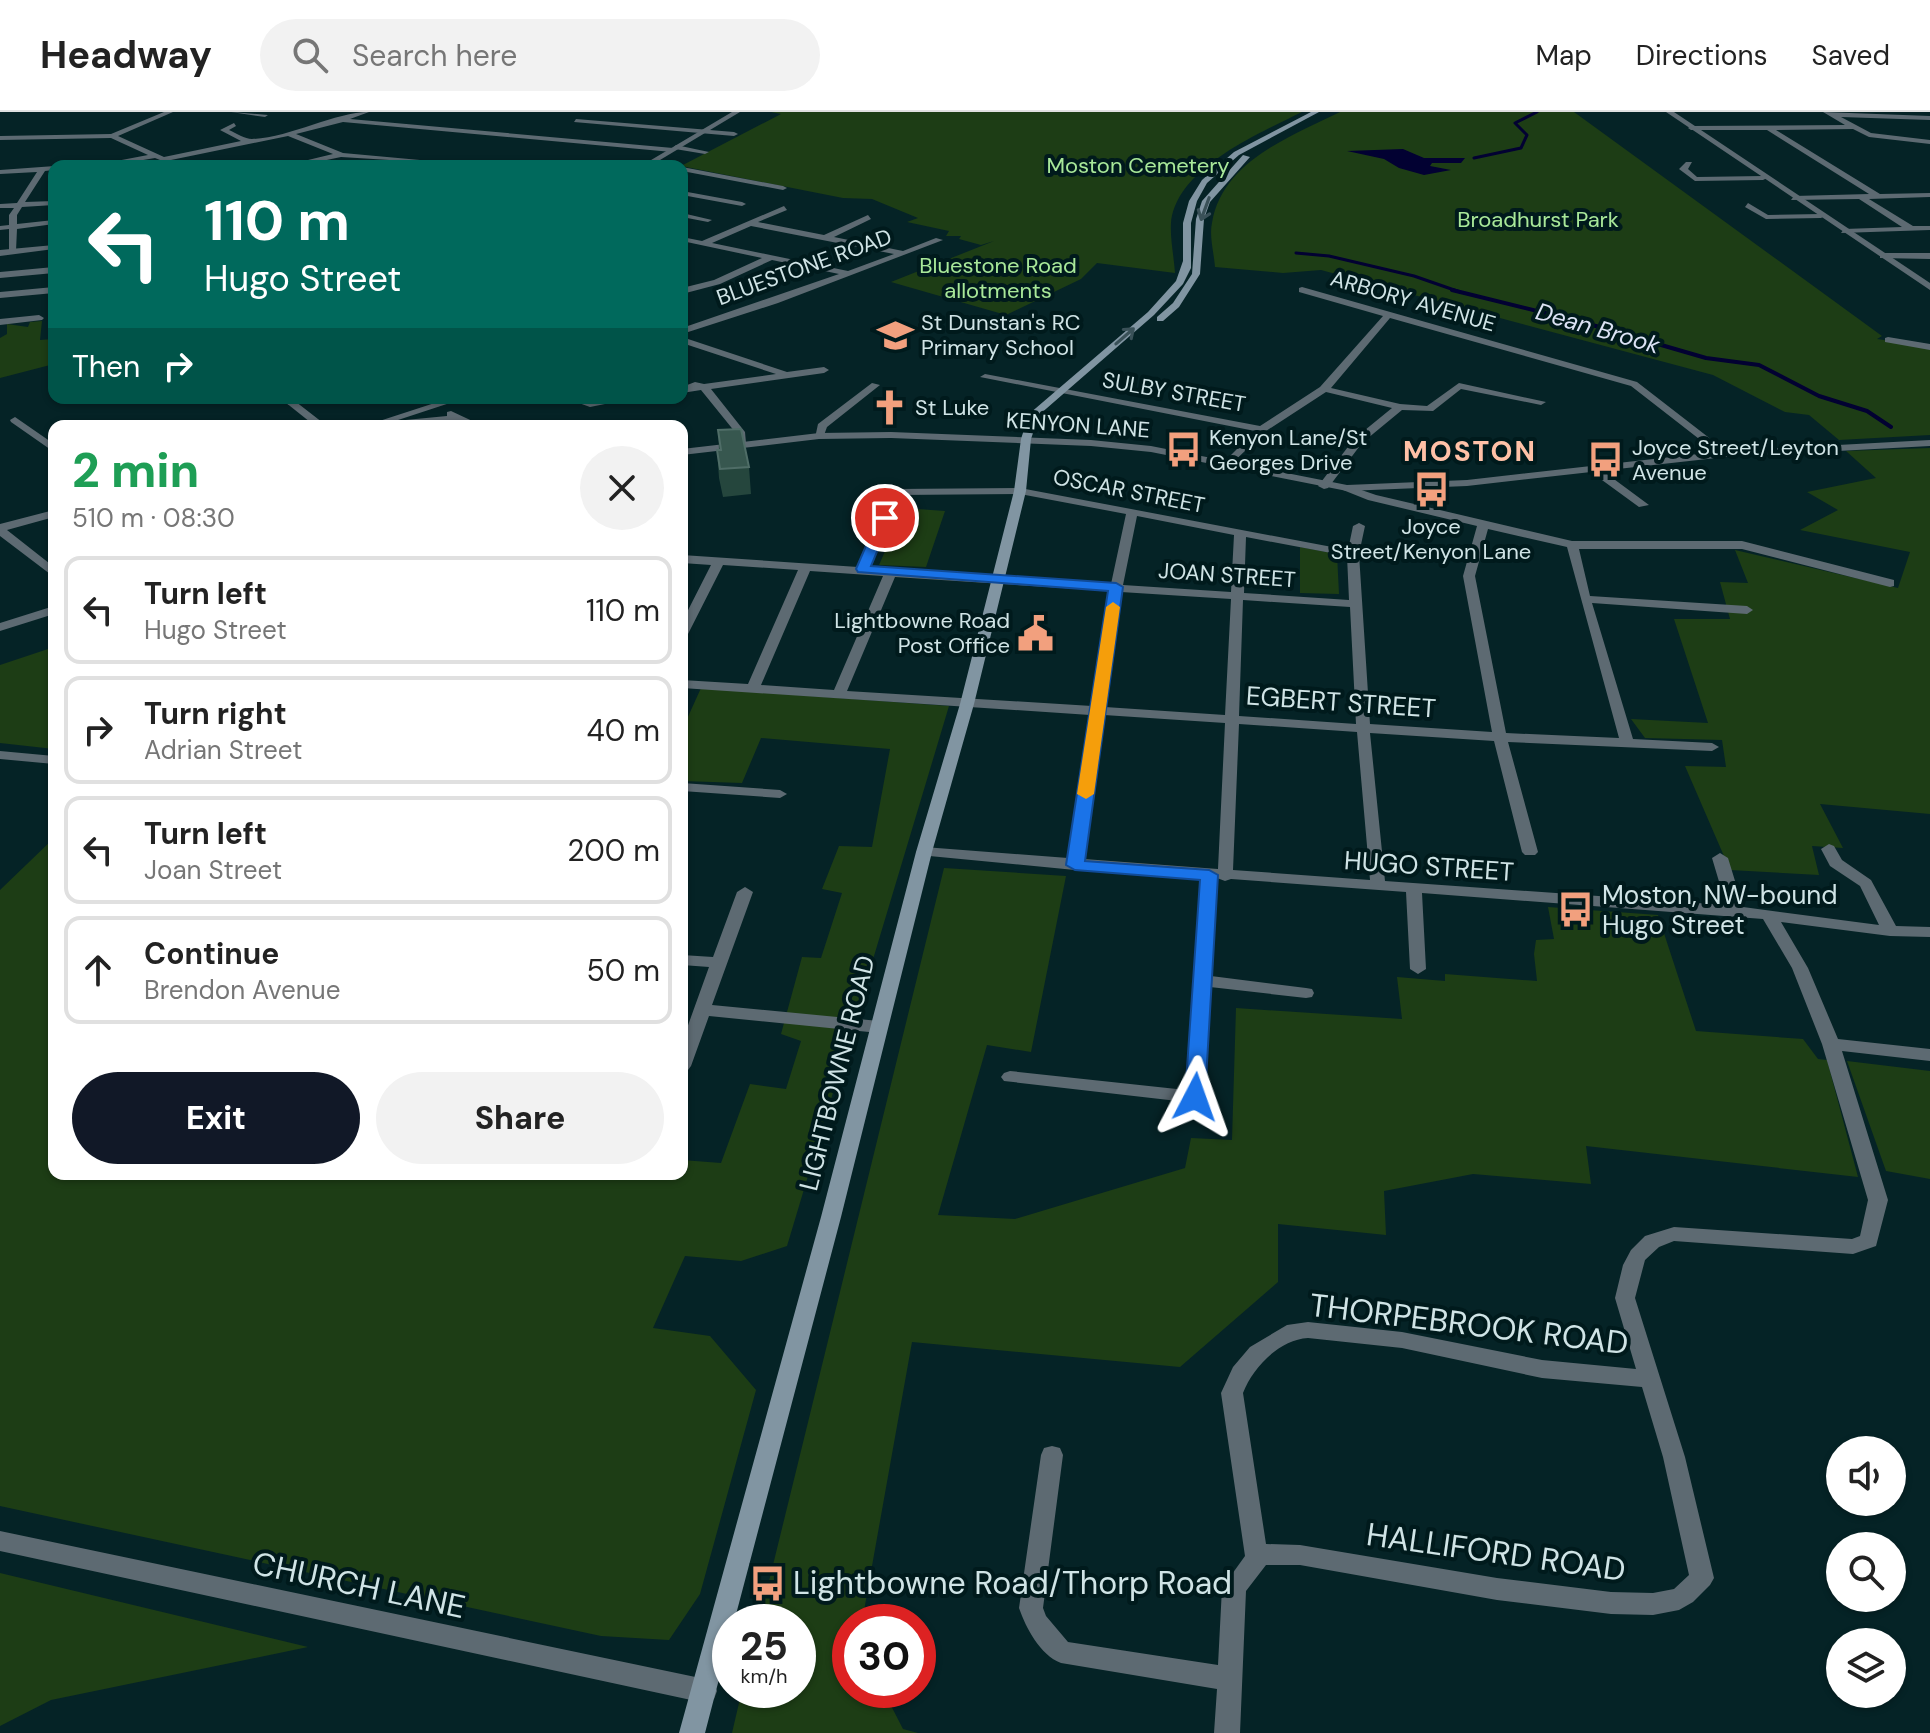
<!DOCTYPE html>
<html lang="en">
<head>
<meta charset="utf-8">
<style>
	:root { --surface:#fff; --page:#f2f2f2; --text:#222; --muted:#767676; --line:#e0e0e0; --accent:#111827 }
	body { margin:0; font-family:"DM Sans",sans-serif; background:var(--page); color:var(--text); height:100vh; display:flex; flex-direction:column; font-size:30px; white-space:nowrap }
	* { box-sizing:border-box; margin:0 }
	p { font-size:26px; color:var(--muted) }
	.icon { flex:none; width:44px; height:44px; fill:none; stroke:currentColor; stroke-width:2; stroke-linecap:round; stroke-linejoin:round }
	.map { position:relative; flex:1; overflow:hidden }
	.side { position:absolute; left:48px; top:308px; width:640px; height:760px; display:flex; flex-direction:column; background:var(--surface); border-radius:16px; box-shadow:0 2px 6px #0004 }
	.side>* { flex:none }
	.guide { position:absolute; left:48px; top:48px; width:640px; height:244px; border-radius:16px; box-shadow:0 2px 6px #0004; background:#00695c; color:#fff; overflow:hidden }
	.buttons { position:absolute; left:1826px; top:1324px; display:grid; gap:16px }
	.buttons a { display:grid; place-items:center; width:80px; height:80px; border-radius:50%; background:var(--surface); box-shadow:0 2px 6px #0004; font-size:40px }
	.speed { position:absolute; left:712px; top:1492px; display:flex; gap:16px; font-size:40px; font-weight:700; text-align:center }
	.speed>* { display:grid; place-content:center; width:104px; height:104px; border-radius:50%; background:var(--surface); box-shadow:0 2px 6px #0004; line-height:1 }
	.speed small { font-size:20px; font-weight:400 }
	.speed .limit { border:12px solid #d22; background:#fff; color:#111 }
	.pin { position:absolute; display:grid; place-items:center; width:68px; height:68px; color:#fff; margin:-34px; border:4px solid #fff; border-radius:50%; box-shadow:0 2px 8px #0007 }
	.me { position:absolute; width:88px; margin:-44px; rotate:4deg; stroke-linejoin:round; filter:drop-shadow(0 0 6px #0008) }
	.turn { display:flex; align-items:center; gap:28px; height:168px; padding:0 24px; font-size:36px }
	.turn .icon { width:104px; height:104px; stroke-width:2.5 }
	.turn b { display:block; font-size:56px; line-height:68px }
	.then { display:flex; align-items:center; height:76px; padding:0 24px; background:#0003; gap:16px; font-size:30px }
	.round { display:grid; place-items:center; flex:none; width:84px; height:84px; border-radius:42px; background:var(--page) }
	.overview { display:flex; align-items:center; justify-content:space-between; height:136px; padding:0 24px }
	h1 { font-size:48px; font-weight:800; line-height:60px; color:#1e9e55 }
	.cta { display:flex; gap:16px; margin-top:auto; padding:16px 24px }
	.cta a { flex:1; height:92px; border-radius:48px; background:var(--accent); color:#fff; font-size:32px; font-weight:800; line-height:92px; text-align:center }
	.cta a+a { background:var(--page); color:var(--text) }
	ul { padding:0; list-style:none }
	li { display:flex; align-items:center; gap:24px; height:108px; margin:0 16px 12px; padding:0 8px; border:4px solid var(--line); border-radius:16px }
	li div { flex:1 }
	li b { display:block; font-size:30px }
	li em { font-style:normal }
	header { display:flex; align-items:center; gap:48px; box-sizing:border-box; height:112px; padding:0 40px; background:var(--surface); border-bottom:2px solid var(--line) }
	header strong { font-size:38px }
	nav { display:flex; gap:44px; margin-inline-start:auto; font-size:28px }
	.search { width:560px; height:72px; background:var(--page); display:flex; align-items:center; gap:20px; box-sizing:border-box; padding:0 28px; border-radius:44px; color:var(--muted); font-size:30px }
	.map>svg:first-child { display:block }
	.green { fill:#1d3d15 }
	.water { fill:#020132 }
	.lines { fill:none; stroke-linecap:round; stroke-linejoin:round }
	.stream-far1 { stroke:#020132; stroke-width:3 }
	.stream { stroke:#020132; stroke-width:4 }
	.minor { fill:#5d6a72; fill-rule:evenodd }
	.tertiary { fill:#5d6a72; fill-rule:evenodd }
	.secondary { fill:#8195a2; fill-rule:evenodd }
	.wall { fill:#25463d }
	.building { fill:#37574f; stroke:#4f6d67; stroke-width:2 }
	.oneway { stroke:#3a5158 }
	.route { fill:#1a73e8; stroke:#114b97; stroke-width:2 }
	.slow { fill:#f59e0b }
	.labels { text-anchor:middle; dominant-baseline:central; stroke-width:8; stroke-linejoin:round; paint-order:stroke }
	.far-park-label { font-size:22px; fill:#a8e899; stroke:#001a1c }
	.far-street-label { font-size:22px; fill:#d0e4e6; stroke:#001a1c }
	.far-poi-label { font-size:22px; fill:#d0e4e6; stroke:#001a1c; text-anchor:start }
	.far-water-label { font-size:24px; font-style:italic; fill:#dce3f5; stroke:#001a1c }
	.street-label { font-size:26px; fill:#d0e4e6; stroke:#001a1c }
	.poi-label { font-size:26px; fill:#d0e4e6; stroke:#001a1c; text-anchor:start }
	.far-district-label { font-size:28px; font-weight:bold; letter-spacing:2px; fill:#ffc1a7; stroke:#001a1c }
	.near-street-label { font-size:32px; fill:#d0e4e6; stroke:#001a1c }
	.near-poi-label { font-size:32px; fill:#d0e4e6; stroke:#001a1c; text-anchor:start }
</style>
</head>
<body>
<header>
<strong>Headway</strong>
<div class="search"><svg class="icon" aria-label="search" viewBox="0 0 24 24"><circle cx="10" cy="10" r="6"/><path d="M15 15l6 6"/></svg>Search here</div>
<nav><a>Map</a><a>Directions</a><a>Saved</a></nav>
</header>
<div class="map">
<svg width="1930" height="1621" viewBox="0 0 1930 1621">
	<rect width="100%" height="100%" fill="#052326"/>
	<!-- green -->
	<path class="green" d="M771,0H1302C1258,22 1176,56 1171,111C1170,127 1174,145 1175,161L1097,151L1081,167L1006,203L891,170L994,129L981,133L959,127L961,124H946L949,119L907,110L918,106L872,87L843,86L681,54L781,2Z
		M1340,0H1574L1882,224L1877,227L1930,235V323L1839,328L1809,303L1785,300L1713,263L1321,158L1283,161L1215,155C1214,141 1209,124 1212,111C1222,49 1292,24 1340,0Z
		M42,209L40,228L54,227V252L0,266V226L7,222V212L28,215L30,210Z
		M1930,336V702L1820,692L1843,736L1812,734L1819,763L1730,758L1685,654L1726,655L1722,628L1645,626L1631,607L1708,611L1674,507H1730L1720,470L1748,471L1735,438L1898,476L1910,440L1800,418L1838,398L1807,380L1876,366L1846,339Z
		M904,396L945,399L926,455L879,453Z
		M1300,435L1337,442L1339,482L1300,481Z
		M54,535V637L0,631V553Z
		M701,576L949,594L787,1134L741,1149L685,1144L653,1216L710,1224L756,1278L700,1482L669,1528L601,1524L0,1394V778L54,726V1062H682V1048L721,1051L750,972L786,977L801,929L781,922L802,845L821,846L842,781L822,777L839,734L872,735L890,637L761,626L742,671L682,669V618Z
		M944,756L1066,764L1031,940L987,933L938,1103L1015,1107L1185,1056L1191,1026L1232,1028L1236,896L1402,907L1397,865L1445,869V862L1537,869L1534,842L1536,828L1554,827L1548,795L1658,803L1696,919L1803,927L1818,947L1827,948L1858,1065L1586,1034L1591,1072L1473,1062L1384,1079L1386,1123L1278,1112V1170L1180,1255L912,1230L862,1510H850V1578H883L903,1617L918,1621H732L742,1578H798V1510H759Z
		M1847,949L1930,959V1067L1886,1059Z
		M0,1461L308,1535L51,1588L0,1614Z"/>
	<!-- water -->
	<path class="water" d="M1403,37L1424,46H1465L1461,51H1432L1430,54L1451,58L1424,63L1399,56L1384,47L1347,39Z"/>
	<g class="lines">
		<!-- stream-far1 -->
		<path class="stream-far1" d="M1474,46L1521,36L1527,23L1515,11L1537,0
			M1296,141L1329,144L1414,164L1460,180"/>
		<!-- stream -->
		<path class="stream" d="M1452,178L1582,210L1706,246L1759,253L1819,284L1867,299L1891,315"/>
		<!-- minor -->
		<path class="minor" d="M164,0H173L118,24L164,45L241,29L220,18L234,11L236,14L229,18C236,21 245,27 252,27C289,26 335,0 369,0L350,7L673,36L676,33L709,40L705,42L675,37L672,40L343,10L296,22L343,41L486,54L341,45L298,54H283L333,42L288,24L171,48L178,52L175,54L155,46L108,54H90L148,43L111,26L0,28V24L111,22Z
			M231,0L268,3L265,5Z
			M1823,0L1930,4V8L1841,5L1871,21L1930,28V32L1869,25L1853,17L1776,18L1880,82L1930,81V85L1869,87L1913,114H1930V118L1841,121L1844,117L1902,115L1859,87L1791,88L1794,84L1869,82L1767,18H1691L1688,16L1691,14L1845,13Z
			M576,7L734,20L738,22L734,24L574,10Z
			M1686,50H1692L1688,57L1697,65L1763,64L1767,66L1763,68L1695,69L1679,57Z
			M648,51L663,54H645Z
			M55,54L54,58L45,59L25,90L54,89V93L22,95L17,103V112L54,108V112L17,117L16,139L9,141V117L0,118V114L9,113V103L14,96H0V92L17,91L37,60L0,62V58Z
			M682,55L783,74L787,76L783,78L682,59Z
			M682,79L742,90L746,92L742,94L682,83Z
			M1748,91L1768,103L1821,102L1825,104L1821,106L1766,107L1745,95Z
			M784,94L787,98L758,110L824,123L868,103L871,107L834,125L903,139L936,126L943,128L778,191L682,222V216L839,162L772,148L720,172L682,182V176L714,168L762,146L682,129V125L702,129ZM751,114L894,142L848,159L712,131Z
			M682,101L712,108L708,110L682,105Z
			M1883,141H1930V147L1880,146V142Z
			M54,155V161L0,166V160Z
			M54,175V181L0,186V180Z
			M1302,175L1637,270L1730,342L1721,344L1631,274L1390,206L1331,276L1400,292L1427,294L1459,271L1546,290L1541,293L1461,277L1433,299L1402,298L1362,331L1328,376L1324,377L1318,374L1354,327L1392,296L1326,280L1266,319L1227,356L1222,353L1223,351L1255,319L980,265L985,262L1260,314L1320,275L1383,204L1299,180V176Z
			M39,203L44,206L42,208L0,213V207Z
			M682,225L787,260L824,255L829,258L824,261L711,277L745,320L746,331L741,334L736,331L735,320L701,278L682,281V275L695,270L704,272L776,262L682,231Z
			M1888,225L1930,232V238L1885,230V226Z
			M872,271L880,273L827,315L823,326H815L818,312Z
			M293,286H310L289,293L284,290Z
			M450,286H465L395,309L447,304V300L451,299L483,314H469L459,309L410,314H364Z
			M565,286L590,289L635,286L590,295Z
			M15,305L54,332V340L11,310L10,308Z
			M1591,356H1599L1649,393L1639,395L1591,360Z
			M1347,373L1376,383L1572,429H1742L1894,468V474L1890,475L1742,437H1579L1590,484L1747,494L1753,498L1747,502L1592,491L1633,627L1712,631L1719,635L1712,639L1508,630L1538,740L1535,743H1525L1522,740L1494,629L1370,621L1385,769L1726,793L1712,746L1720,741L1728,746L1743,795L1879,813L1860,774L1830,754L1821,737L1829,732L1834,734L1842,748L1871,768L1896,814L1930,815V825L1890,824L1781,810L1808,856L1838,927L1930,937V949L1842,939L1888,1088L1876,1134L1853,1142L1674,1129L1659,1135L1645,1148L1635,1186L1685,1345L1714,1466L1710,1473L1693,1490L1679,1498L1653,1503L1611,1502L1497,1488L1300,1453H1266L1246,1479L1240,1621H1214L1217,1577L1061,1551C1040,1543 1026,1516 1019,1496L1041,1343L1044,1336L1052,1334L1060,1336L1063,1343L1043,1496L1046,1504L1068,1530L1218,1553L1222,1476L1245,1444L1221,1281L1233,1255L1250,1235L1287,1213L1308,1210L1402,1220L1542,1248L1636,1257L1615,1186L1623,1153L1631,1138L1645,1124L1674,1115L1852,1127L1860,1124L1868,1088L1822,932L1792,856L1763,807L1422,781L1426,857L1418,862L1410,857L1406,780L1231,767L1225,769L1217,766L1211,864L1306,876L1312,877L1314,881L1312,885L1306,886L1210,875L1204,985L1201,989L1195,991L1004,969L1001,965L1004,961L1010,959L1186,978L1201,765L1075,758L919,743L916,740L924,735L1068,746L1090,603L682,576V568L748,572L798,458L723,453L688,522L682,526V510L711,453L682,451V443L858,455L889,380L895,377L1020,376L1348,438L1353,414L1359,411L1365,414L1359,442L1370,612L1492,620L1463,464L1477,414L1368,388L1343,378V374ZM1020,382L1126,402L1111,472L869,456L899,383ZM1137,404L1234,423L1231,480L1123,473ZM1488,417L1567,435L1619,626L1506,621L1475,464ZM1246,425L1347,444L1349,488L1244,481ZM810,459L883,464L834,578L761,573ZM895,465L1109,479L1092,594L847,579ZM1121,480L1231,487L1225,603L1105,595ZM1243,488L1350,495L1356,612L1239,604ZM1104,603L1225,611L1218,757L1084,747ZM1239,612L1357,620L1370,768L1233,758ZM1308,1226L1402,1236L1542,1266L1642,1275L1663,1345L1689,1463L1674,1477L1653,1481L1611,1480L1497,1466L1300,1433L1266,1432L1243,1281C1253,1255 1279,1228 1308,1226Z
			M54,398V405L7,418L54,455V465L0,424V412Z
			M54,494V502L0,519V511Z
			M0,639L54,644V652L0,647Z
			M682,671L780,678L787,682L780,686L682,679Z
			M745,775L753,780L712,893L879,909L885,911L888,915L885,919L879,921L709,904L691,954L688,958L682,960V930L709,855L682,853V843L713,845L737,780Z
			M0,1419L705,1567L714,1571L717,1579L714,1587L705,1591L0,1439Z"/>
		<!-- tertiary -->
		<path class="tertiary" d="M732,0H740L650,54H641Z
			M1666,0H1674L1930,171V178Z
			M54,133V137L0,144V138Z
			M280,286H291L327,314H315Z
			M891,320L1091,328L1151,334L1347,373L1467,368L1725,339L1930,328V334L1725,345L1467,374L1347,379L1151,340L1091,334L891,326L819,327L682,343V337L819,321Z"/>
		<!-- secondary -->
		<path class="secondary" d="M1311,0H1319L1239,43L1207,71L1197,89L1191,111V156L1183,172L1154,203L1039,303L1031,327L1026,379L974,592L932,740L841,1105L734,1510H730V1525L705,1621H679L821,1105L916,740L960,592L1014,379L1021,327L1029,302L1148,200L1176,169L1183,149V111L1189,89L1202,68L1234,40Z
			M1243,43L1250,45L1210,90L1204,107L1200,162L1179,195L1163,209H1157V205L1173,191L1192,162L1196,107L1202,89Z"/>
	</g>
	<!-- wall -->
	<path class="wall" d="M718,318L749,355L751,382L723,385L719,366L717,338H719Z"/>
	<!-- building -->
	<path class="building" d="M741,317L749,355L720,357L717,338H721L718,318Z"/>
	<!-- one-way arrows -->
	<defs><path id="oneway-shaft" d="M-6 0H5M1.5-3L5.5 0L1.5 3" fill="none" stroke-width="1.6" stroke-linecap="round" stroke-linejoin="round" transform="scale(2)"/></defs>
	<g class="oneway">
		<use href="#oneway-shaft" transform="translate(1205 97) rotate(110)"/>
		<use href="#oneway-shaft" transform="translate(1125 224) rotate(-41)"/>
	</g>
	<!-- route -->
	<path class="route" d="M885,402L891,406L871,454L1116,471L1123,475L1085,749L1209,758L1218,763L1205,985L1202,990H1188L1185,985L1200,768L1075,758L1066,753L1108,479L858,460L856,457L878,406Z"/>
	<!-- slow -->
	<path class="slow" d="M1113,490L1120,495L1094,682L1086,687L1077,682L1106,495Z"/>
	<!-- icons -->
	<defs>
		<symbol id="school-bare" viewBox="-9 -9 18 18"><path d="M0-5L7-2L0 1L-7-2ZM-4 1L0 2.5L4 1V4Q0 6-4 4Z" fill="#f2a07e" stroke="#001a1c" stroke-width="2.5" paint-order="stroke"/></symbol>
		<symbol id="church-bare" viewBox="-9 -9 18 18"><path d="M-1.2-6h2.4v3.5h3.3v2.4h-3.3V6h-2.4V-.1h-3.3v-2.4h3.3Z" fill="#f2a07e" stroke="#001a1c" stroke-width="2.5" paint-order="stroke"/></symbol>
		<symbol id="bus-bare" viewBox="-9 -9 18 18"><path d="M-5-6H5V4H4V6H2V4H-2V6H-4V4H-5ZM-3.5-4V0h7V-4ZM-3.5 1.2v1.5H-2V1.2ZM2 1.2v1.5H3.5V1.2Z" fill="#f2a07e" stroke="#001a1c" stroke-width="2.5" paint-order="stroke"/></symbol>
		<symbol id="civic-bare" viewBox="-9 -9 18 18"><path d="M-.6-6.5H3V-4.5H.6V-3L4-1V1h2V6H-6V1h2V-1L-.6-3ZM-1.2 2.5V6h2.4V2.5Z" fill="#f2a07e" stroke="#001a1c" stroke-width="2.5" paint-order="stroke"/></symbol>
	</defs>
	<g fill-rule="evenodd">
		<use href="#school-bare" x="870" y="198" width="51" height="51"/>
		<use href="#church-bare" x="864" y="270" width="51" height="51"/>
		<use href="#bus-bare" x="1158" y="312" width="51" height="51"/>
		<use href="#bus-bare" x="1580" y="322" width="51" height="51"/>
		<use href="#bus-bare" x="1406" y="352" width="51" height="51"/>
		<use href="#civic-bare" x="1010" y="496" width="51" height="51"/>
		<use href="#bus-bare" x="1550" y="772" width="51" height="51"/>
		<use href="#bus-bare" x="742" y="1446" width="51" height="51"/>
	</g>
	<g class="labels">
		<!-- far-park labels -->
		<g class="far-park-label">
			<text x="1138" y="53">Moston Cemetery</text>
			<text x="1538" y="107">Broadhurst Park</text>
			<text x="998" y="153">Bluestone Road<tspan x="998" dy="25">allotments</tspan></text>
		</g>
		<!-- far-street labels -->
		<g class="far-street-label">
			<text transform="translate(804 155) rotate(-20)">BLUESTONE ROAD</text>
			<text transform="translate(1413 189) rotate(16)">ARBORY AVENUE</text>
			<text transform="translate(1174 280) rotate(10)">SULBY STREET</text>
			<text transform="translate(1078 313) rotate(4)">KENYON LANE</text>
			<text transform="translate(1129 379) rotate(11)">OSCAR STREET</text>
			<text transform="translate(1227 463) rotate(4)">JOAN STREET</text>
		</g>
		<!-- far-poi labels -->
		<g class="far-poi-label">
			<text x="921" y="210">St Dunstan's RC<tspan x="921" dy="25">Primary School</tspan></text>
			<text x="915" y="295">St Luke</text>
			<text x="1209" y="325">Kenyon Lane/St<tspan x="1209" dy="25">Georges Drive</tspan></text>
			<text x="1632" y="335">Joyce Street/Leyton<tspan x="1632" dy="25">Avenue</tspan></text>
			<text x="1431" y="414" text-anchor="middle">Joyce<tspan x="1431" dy="25">Street/Kenyon Lane</tspan></text>
			<text x="1010" y="508" text-anchor="end">Lightbowne Road<tspan x="1010" dy="25">Post Office</tspan></text>
		</g>
		<!-- far-water labels -->
		<g class="far-water-label">
			<text transform="translate(1598 216) rotate(16)">Dean Brook</text>
		</g>
		<!-- street labels -->
		<g class="street-label">
			<text transform="translate(1341 590) rotate(4)">EGBERT STREET</text>
			<text transform="translate(1429 754) rotate(4)">HUGO STREET</text>
			<text transform="translate(837 961) rotate(-76)">LIGHTBOWNE ROAD</text>
		</g>
		<!-- poi labels -->
		<g class="poi-label">
			<text x="1602" y="783">Moston, NW-bound<tspan x="1602" dy="30">Hugo Street</tspan></text>
		</g>
		<!-- far-district labels -->
		<g class="far-district-label">
			<text x="1470" y="339">MOSTON</text>
		</g>
		<!-- near-street labels -->
		<g class="near-street-label">
			<text transform="translate(1469 1212) rotate(7)">THORPEBROOK ROAD</text>
			<text transform="translate(1496 1440) rotate(8)">HALLIFORD ROAD</text>
			<text transform="translate(359 1473) rotate(12)">CHURCH LANE</text>
		</g>
		<!-- near-poi labels -->
		<g class="near-poi-label">
			<text x="793" y="1471">Lightbowne Road/Thorp Road</text>
		</g>
	</g>
</svg>
<div class="buttons">
<a><svg class="icon" aria-label="sound" viewBox="0 0 24 24"><path d="M4 9h4l5-4v14l-5-4H4zM17 9q2 3 0 6"/></svg></a>
<a><svg class="icon" aria-label="search" viewBox="0 0 24 24"><circle cx="10" cy="10" r="6"/><path d="M15 15l6 6"/></svg></a>
<a><svg class="icon" aria-label="layers" viewBox="0 0 24 24"><path d="M12 4l9 5-9 5-9-5zM3 14l9 5 9-5"/></svg></a>
</div>
<div class="speed"><div>25<small>km/h</small></div><div class="limit">30</div></div>
<div class="pin" style="left:885px;top:406px;background:#d93025"><svg class="icon" aria-label="arrive" viewBox="0 0 24 24"><path d="M6 21V4h12l-3 4 3 4H6"/></svg></div>
<svg class="me" style="left:1195px;top:985px" viewBox="-20 -20 40 40"><path d="M0-17L14 15 0 8-14 15z" fill="#1a73e8" stroke="#fff" stroke-width="4"/></svg>
<div class="guide">
<div class="turn"><svg class="icon" aria-label="left" viewBox="0 0 24 24"><path d="M17 20v-9H6M10 6l-5 5 5 5"/></svg><div><b>110 m</b>Hugo Street</div></div>
<div class="then">Then<svg class="icon" aria-label="right" viewBox="0 0 24 24"><path d="M7 20v-9h11M14 6l5 5-5 5"/></svg></div>
</div>
<section class="side">
<div class="overview"><div><h1>2 min</h1><p>510 m · 08:30</p></div><a class="round"><svg class="icon" aria-label="close" viewBox="0 0 24 24"><path d="M6 6l12 12M18 6L6 18"/></svg></a></div>
<ul>
<li><svg class="icon" aria-label="left" viewBox="0 0 24 24"><path d="M17 20v-9H6M10 6l-5 5 5 5"/></svg><div><b>Turn left</b><p>Hugo Street</p></div><em>110 m</em></li>
<li><svg class="icon" aria-label="right" viewBox="0 0 24 24"><path d="M7 20v-9h11M14 6l5 5-5 5"/></svg><div><b>Turn right</b><p>Adrian Street</p></div><em>40 m</em></li>
<li><svg class="icon" aria-label="left" viewBox="0 0 24 24"><path d="M17 20v-9H6M10 6l-5 5 5 5"/></svg><div><b>Turn left</b><p>Joan Street</p></div><em>200 m</em></li>
<li><svg class="icon" aria-label="ahead" viewBox="0 0 24 24"><path d="M12 20V5M6 11l6-6 6 6"/></svg><div><b>Continue</b><p>Brendon Avenue</p></div><em>50 m</em></li>
</ul>
<div class="cta"><a>Exit</a><a>Share</a></div>
</section>
</div>
</body>
</html>
